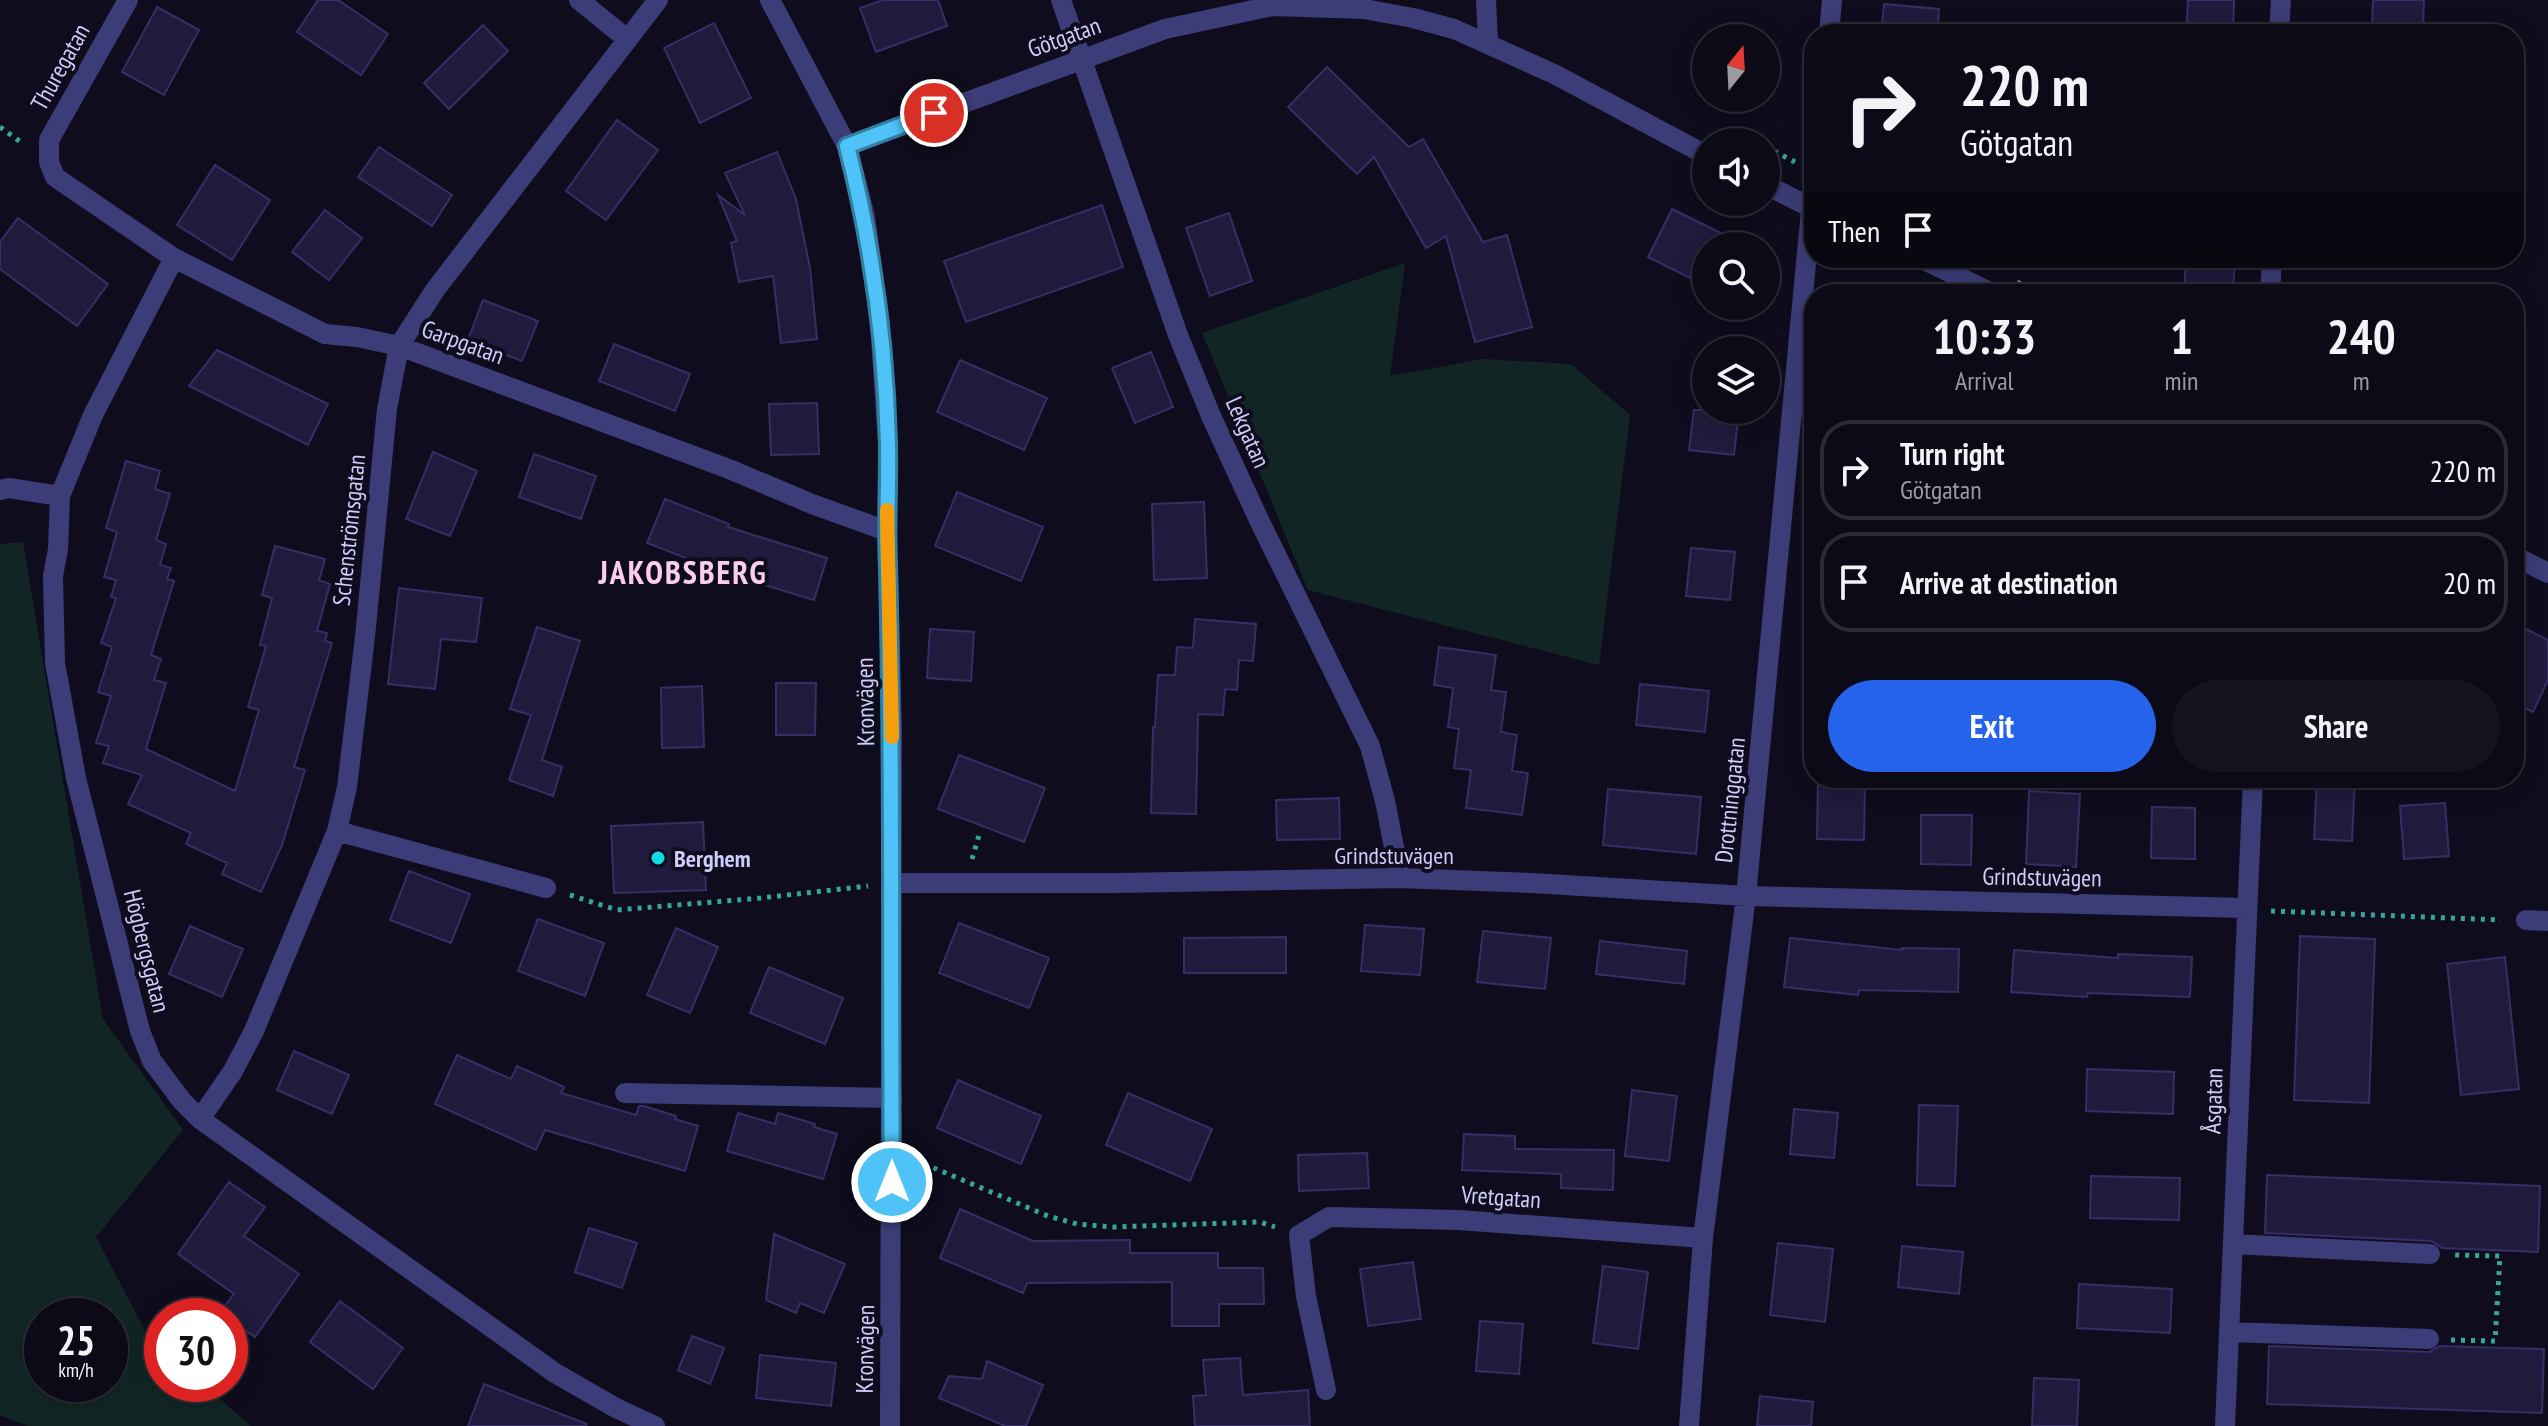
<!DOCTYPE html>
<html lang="en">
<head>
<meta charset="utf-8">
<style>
	:root { --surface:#0b0a16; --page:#14131f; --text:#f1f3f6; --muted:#9a9aa1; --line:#2b2b35; --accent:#2563eb }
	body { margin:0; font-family:"PT Sans Narrow",sans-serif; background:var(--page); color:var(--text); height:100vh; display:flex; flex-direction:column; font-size:30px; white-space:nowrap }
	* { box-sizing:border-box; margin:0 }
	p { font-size:26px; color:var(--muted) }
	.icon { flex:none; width:44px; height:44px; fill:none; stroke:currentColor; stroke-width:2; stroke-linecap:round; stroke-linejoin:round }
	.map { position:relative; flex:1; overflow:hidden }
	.side { position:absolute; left:1804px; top:284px; width:720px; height:504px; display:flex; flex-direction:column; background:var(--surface); border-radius:32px; box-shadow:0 4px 20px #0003,0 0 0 2px var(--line) }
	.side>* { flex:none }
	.banner { position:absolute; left:1804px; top:24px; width:720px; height:244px; border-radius:32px; box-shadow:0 4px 20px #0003,0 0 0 2px var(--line); background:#0b0a16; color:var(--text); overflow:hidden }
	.needle { width:52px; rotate:18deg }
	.fabs { position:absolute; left:1692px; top:24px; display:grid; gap:16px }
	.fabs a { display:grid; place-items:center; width:88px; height:88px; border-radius:50%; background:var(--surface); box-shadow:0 4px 20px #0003,0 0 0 2px var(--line); font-size:40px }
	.speed { position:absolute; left:24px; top:1298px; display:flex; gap:16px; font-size:40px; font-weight:700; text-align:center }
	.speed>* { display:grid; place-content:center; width:104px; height:104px; border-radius:50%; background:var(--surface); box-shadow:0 4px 20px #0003,0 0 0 2px var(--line); line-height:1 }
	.speed small { font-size:20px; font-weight:400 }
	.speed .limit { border:12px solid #d22; background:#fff; color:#111 }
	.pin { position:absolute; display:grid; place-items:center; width:68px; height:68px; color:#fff; margin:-34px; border:4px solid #fff; border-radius:50%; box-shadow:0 2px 8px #0007 }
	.me { position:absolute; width:88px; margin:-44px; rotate:0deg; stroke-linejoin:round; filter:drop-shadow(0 0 6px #0008) }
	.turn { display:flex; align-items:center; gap:28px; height:168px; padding:0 24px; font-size:36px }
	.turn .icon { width:104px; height:104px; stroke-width:2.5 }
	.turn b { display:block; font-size:56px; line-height:68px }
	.then { display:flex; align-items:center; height:76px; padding:0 24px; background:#0003; gap:16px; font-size:30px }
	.eta { display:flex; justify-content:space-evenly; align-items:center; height:136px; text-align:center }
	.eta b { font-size:48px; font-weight:600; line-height:56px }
	.action { display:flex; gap:16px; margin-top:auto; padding:16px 24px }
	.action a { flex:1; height:92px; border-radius:48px; background:var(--accent); color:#fff; font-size:32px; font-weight:600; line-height:92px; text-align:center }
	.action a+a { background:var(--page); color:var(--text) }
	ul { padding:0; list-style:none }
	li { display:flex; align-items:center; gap:24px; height:100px; margin:0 16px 12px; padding:0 8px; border:4px solid var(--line); border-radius:32px }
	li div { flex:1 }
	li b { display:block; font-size:30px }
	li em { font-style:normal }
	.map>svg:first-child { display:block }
	.green { fill:#112624; fill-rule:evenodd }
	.building { fill:#1f1b3c; stroke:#362e66; stroke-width:2 }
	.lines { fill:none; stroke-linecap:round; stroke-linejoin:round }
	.path { stroke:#36a698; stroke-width:5; stroke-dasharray:4 6; stroke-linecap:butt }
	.minor { stroke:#3c3d78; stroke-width:20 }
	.route-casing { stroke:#337fa1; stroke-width:20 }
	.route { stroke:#4fc3f7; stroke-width:14 }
	.slow { stroke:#f59e0b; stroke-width:14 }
	.poi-dot { fill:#11dce3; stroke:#0f0d1d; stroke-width:3 }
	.labels { text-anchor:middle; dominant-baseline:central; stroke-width:8; stroke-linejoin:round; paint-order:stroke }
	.street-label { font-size:24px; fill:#cfcdfb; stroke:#0f0d1d }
	.poi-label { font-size:24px; font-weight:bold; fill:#cfcdfb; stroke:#0f0d1d; text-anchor:start }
	.district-label { font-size:32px; font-weight:bold; letter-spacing:2px; fill:#fbceee; stroke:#0f0d1d }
</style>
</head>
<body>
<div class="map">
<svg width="2548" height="1426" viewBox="0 0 2548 1426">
	<rect width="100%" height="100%" fill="#0f0d1d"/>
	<!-- green -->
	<path class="green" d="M1405,263L1390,376L1483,359L1571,364L1630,415L1599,665L1308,590L1202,333Z
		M23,542L103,1019L183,1130L96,1237L148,1336L162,1348V1384H203L251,1426H28L0,1415V544ZM42,1316H110V1384H42Z"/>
	<!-- building -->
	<path class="building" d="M318,0H338L388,34L361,75L297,32Z
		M883,0H938L947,26L876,52L860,8Z
		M2188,0H2234L2233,34L2186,33Z
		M2373,0H2424L2423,29L2372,28Z
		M1884,4L1939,9L1937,34H1881Z
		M157,7L199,30L164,95L122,72Z
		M714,23L751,98L700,123L664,48Z
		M483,25L508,51L449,109L424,83Z
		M1327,67L1409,147L1423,139L1483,242L1507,235L1532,327L1475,342L1446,236L1426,248L1374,157L1357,174L1288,107Z
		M617,120L658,150L606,220L566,191Z
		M379,147L452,195L432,226L358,177Z
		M777,152L796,199L810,268L817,339L781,343L773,276L739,282L731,243L737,241L718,195L745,215L725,173Z
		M215,165L270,200L232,260L177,225Z
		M1102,205L1123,267L966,322L944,261Z
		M1672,209L1747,246H1706V286L1648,257Z
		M325,210L362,238L329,280L292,252Z
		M1229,213L1252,281L1210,296L1186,228Z
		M18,218L108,284L77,326L0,269V242Z
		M2186,258H2235L2233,294H2184Z
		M483,300L538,321L522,361L468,340Z
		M614,344L690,374L675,411L599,381Z
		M217,350L328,404L308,445L189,386Z
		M1151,352L1173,407L1135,423L1112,368Z
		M960,360L1047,398L1024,450L937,412Z
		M817,403L819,454L771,455L769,404Z
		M1694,410H1739L1734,455L1689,450Z
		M433,452L477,471L450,536L406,519Z
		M534,454L596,476L581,519L519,497Z
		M126,461L160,471L155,489L170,494L156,540L166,544L160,565L171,568L167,579L174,581L151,655L161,659L154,680L166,683L146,749L235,791L259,710L248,707L266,646L260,645L272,598L262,595L275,546L325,559L319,580L330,584L317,631L327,633L325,641L332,643L294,767L305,770L282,845L261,892L222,874L227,863L186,844L191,833L128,804L142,775L103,763L109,746L96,743L111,696L98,692L112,647L101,643L116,598L111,597L116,580L104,577L117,532L106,528Z
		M957,492L1043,527L1021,581L935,546Z
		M665,499L729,524L728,527L827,558L814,600L722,572L647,543Z
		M1204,502L1207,578L1154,580L1152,504Z
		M1691,548L1735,552L1730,600L1686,596Z
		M399,588L482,598L476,642L441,639L435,689L388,684Z
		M1195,619L1256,624L1253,661L1239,660L1237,690L1225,689L1223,715L1198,714L1196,814L1151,813L1153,727H1155L1158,675H1175L1177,647L1193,648Z
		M537,627L580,641L542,760L562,767L553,796L509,780L531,715L510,709Z
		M2524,628L2548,640V680L2533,712L2514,703V649Z
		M930,629L974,632L971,681L927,678Z
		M1439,647L1496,655L1491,690L1506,692L1501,732L1517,735L1512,771L1528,773L1522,815L1466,808L1471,770L1454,768L1459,729L1448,727L1453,688L1434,685Z
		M776,683H816L815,735H776Z
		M1640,684L1709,691L1705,732L1636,725Z
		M702,686L704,747L662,748L661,688Z
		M959,755L1045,788L1024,842L938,809Z
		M1818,778H1865L1864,840L1817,839Z
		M2317,778H2355L2352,841L2314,839Z
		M1608,789L1701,797L1696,854L1603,845Z
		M2029,791L2080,794L2076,867L2026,864Z
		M1339,798L1340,839L1277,840L1276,800Z
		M2445,803L2449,856L2404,859L2400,806Z
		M2152,807L2195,808V859L2151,858Z
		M1921,815H1972L1971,865L1921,864Z
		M703,822L706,890L614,893L611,826Z
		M409,871L470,894L451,943L390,920Z
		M538,919L604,943L585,996L518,971Z
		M959,923L1049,958L1029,1008L939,973Z
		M1365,925L1424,929L1420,975L1361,971Z
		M190,926L243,949L222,997L169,974Z
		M676,928L718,947L690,1013L647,995Z
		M1483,931L1551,938L1545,989L1477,982Z
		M2300,936L2375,939L2369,1103L2294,1100Z
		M1286,937V973H1184V938Z
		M1790,938L1902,950V948L1959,949L1958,992L1859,990L1858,995L1784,987Z
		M1600,941L1687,951L1684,984L1596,974Z
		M2014,950L2118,958V954L2192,957L2190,997L2088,993L2087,997L2011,992Z
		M2505,957L2519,1089L2461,1095L2447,964Z
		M769,967L843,998L825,1044L750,1013Z
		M294,1051L349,1075L332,1114L277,1090Z
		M457,1055L511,1079L517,1066L564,1087L561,1093L636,1115L639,1106H644L676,1116L675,1119L698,1126L685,1171L545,1130L536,1150L435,1104Z
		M2087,1069L2174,1072L2173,1114L2086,1111Z
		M958,1080L1041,1116L1021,1164L937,1128Z
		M1632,1090L1677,1096L1669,1161L1625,1156Z
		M1128,1093L1212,1129L1190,1181L1106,1145Z
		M1919,1105L1958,1106L1955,1186L1917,1185Z
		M1794,1109L1838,1113L1834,1158L1790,1154Z
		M738,1113L775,1124L778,1113L815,1124L814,1127L837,1134L823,1179L727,1151Z
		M1464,1134L1515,1136V1149L1614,1150L1613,1190L1561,1188V1174L1462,1170Z
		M1367,1153L1369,1188L1299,1191L1298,1155Z
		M2267,1175L2540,1186L2538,1252L2442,1248L2431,1241L2265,1233Z
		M2091,1176L2180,1178L2179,1220L2090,1218Z
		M229,1182L265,1207L244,1236L299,1274L255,1337L230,1319V1316L220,1312L234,1294L178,1254Z
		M960,1209L1033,1241L1130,1240V1253H1218V1268H1263L1264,1304H1219V1326H1172V1282L1027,1283L1023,1293L940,1258Z
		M589,1228L637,1243L622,1288L575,1272Z
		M774,1234L845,1264L824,1313L800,1303L796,1313L766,1300Z
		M1778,1243L1833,1249L1825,1322L1770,1315Z
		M1902,1246L1963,1252L1959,1294L1898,1287Z
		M1413,1262L1421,1319L1368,1326L1360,1269Z
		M1603,1266L1648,1272L1638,1349L1593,1343Z
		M2079,1284L2172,1289L2170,1333L2077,1328Z
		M340,1301L403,1348L373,1389L310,1342Z
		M1480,1321L1523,1324L1519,1374L1476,1371Z
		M692,1336L724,1348L710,1384L678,1370Z
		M2269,1346L2429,1352L2440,1346L2544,1349L2542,1413L2267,1404Z
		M760,1355L836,1363L831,1406L756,1398Z
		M1240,1358L1243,1395L1308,1390L1310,1426H1195L1193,1396L1206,1395L1203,1360Z
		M987,1361L1043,1385L1026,1426H1005L939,1398L949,1376L982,1379Z
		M2034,1378L2079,1380L2077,1426H2032Z
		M484,1384L587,1424L586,1426H468Z
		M1760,1396L1813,1402L1811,1426H1757Z"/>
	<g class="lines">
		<!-- path -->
		<path class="path" d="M0,127L22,143
			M1774,151L1795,162
			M2017,282L2042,294
			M972,859L980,832
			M570,895L617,910L761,898L868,886
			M2271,911L2501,920
			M915,1160L1048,1216L1077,1224L1113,1227L1260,1222L1275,1227
			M2451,1340L2495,1341L2500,1256L2455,1255"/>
		<!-- minor -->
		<path class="minor" d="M128,0L49,140V162L55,177L174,258L325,334L357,337L399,346L729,469L812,504L887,531
			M579,0L627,39
			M770,0L847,146L865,217L880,323L888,444L887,531L892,732L890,1426
			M1061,0L1178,335L1211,416L1259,520L1370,746L1385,801L1400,878
			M1486,0L1488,43
			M1829,34L1832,0
			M2279,34L2281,0
			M847,146L1165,29L1272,6L1364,9L1413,18L1454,29L1554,74L1706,155
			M1766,185L1814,209
			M174,258L93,415L60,496L58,549L53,576L55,663L76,778L140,1031L152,1061L182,1101L200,1119L555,1373L616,1408L655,1426
			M1920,258L1994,294
			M2270,294L2272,258
			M0,490L9,488L60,496
			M2514,556L2548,573
			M337,831L546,888
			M893,883H1117L1400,878L1532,883L1746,896L2247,908
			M2526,920L2548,921
			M625,1093L892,1098
			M200,1119L233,1071L254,1031L337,831L347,787L365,637L387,409L399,346L435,290L658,0
			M2233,1244L2430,1254
			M2229,1332L2429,1339
			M1326,1390L1306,1296L1299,1235L1329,1217L1459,1220L1703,1238
			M1689,1426L1703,1238L1746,896L1814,179
			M2225,1426L2253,778"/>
	</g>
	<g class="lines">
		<defs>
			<path id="route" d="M892,1182C890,976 893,771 888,565C886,525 889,485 888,444C886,342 872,245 847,146L934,113"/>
		</defs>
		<!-- route casing -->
		<use href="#route" class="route-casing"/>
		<!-- route -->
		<use href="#route" class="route"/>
		<!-- slow -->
		<path class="slow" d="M887,510L892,737"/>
	</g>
	<!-- markers -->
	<circle class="poi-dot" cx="658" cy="858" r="8"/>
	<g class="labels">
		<!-- street labels -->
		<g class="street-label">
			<text transform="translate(1064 37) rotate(-20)">Götgatan</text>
			<text transform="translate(60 67) rotate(-61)">Thuregatan</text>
			<text transform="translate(463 342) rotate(20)">Garpgatan</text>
			<text transform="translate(1248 432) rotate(66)">Lekgatan</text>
			<text transform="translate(349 530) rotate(-84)">Schenströmsgatan</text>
			<text transform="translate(865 702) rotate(-91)">Kronvägen</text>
			<text transform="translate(1730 800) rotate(-84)">Drottninggatan</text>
			<text x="1394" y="855">Grindstuvägen</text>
			<text transform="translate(2042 877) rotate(1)">Grindstuvägen</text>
			<text transform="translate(147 951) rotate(76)">Högbergsgatan</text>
			<text transform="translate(2213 1101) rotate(-88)">Åsgatan</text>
			<text transform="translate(1501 1197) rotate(4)">Vretgatan</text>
			<text transform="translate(865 1349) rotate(-89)">Kronvägen</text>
		</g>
		<!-- poi labels -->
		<g class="poi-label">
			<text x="674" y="858">Berghem</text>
		</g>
		<!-- district labels -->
		<g class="district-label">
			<text x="683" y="572">JAKOBSBERG</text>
		</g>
	</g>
</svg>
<div class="fabs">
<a><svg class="needle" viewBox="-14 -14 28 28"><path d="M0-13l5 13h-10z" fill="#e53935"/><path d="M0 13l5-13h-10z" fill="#9a9aa1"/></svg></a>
<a><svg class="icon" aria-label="sound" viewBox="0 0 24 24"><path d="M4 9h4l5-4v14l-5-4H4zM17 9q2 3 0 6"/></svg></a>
<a><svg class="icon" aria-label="search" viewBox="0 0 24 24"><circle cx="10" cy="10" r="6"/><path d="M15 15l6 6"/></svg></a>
<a><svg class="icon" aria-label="layers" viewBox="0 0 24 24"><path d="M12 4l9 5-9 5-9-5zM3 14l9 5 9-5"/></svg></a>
</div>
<div class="speed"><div>25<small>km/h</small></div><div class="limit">30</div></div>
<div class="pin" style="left:934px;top:113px;background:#d93025"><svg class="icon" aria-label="arrive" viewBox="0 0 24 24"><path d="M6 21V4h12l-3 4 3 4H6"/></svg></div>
<svg class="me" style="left:892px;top:1182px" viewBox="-20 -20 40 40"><circle r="17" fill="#4fc3f7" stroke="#fff" stroke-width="3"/><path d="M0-11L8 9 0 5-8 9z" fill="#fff"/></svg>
<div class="banner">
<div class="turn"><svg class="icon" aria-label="right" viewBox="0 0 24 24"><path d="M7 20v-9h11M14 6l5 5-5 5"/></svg><div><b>220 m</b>Götgatan</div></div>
<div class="then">Then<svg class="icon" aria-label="arrive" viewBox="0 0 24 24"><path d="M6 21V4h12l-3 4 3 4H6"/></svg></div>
</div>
<section class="side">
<div class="eta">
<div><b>10:33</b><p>Arrival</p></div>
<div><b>1</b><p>min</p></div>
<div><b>240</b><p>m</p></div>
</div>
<ul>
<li><svg class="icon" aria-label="right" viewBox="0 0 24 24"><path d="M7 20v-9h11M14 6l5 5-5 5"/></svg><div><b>Turn right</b><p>Götgatan</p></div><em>220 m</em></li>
<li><svg class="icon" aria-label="arrive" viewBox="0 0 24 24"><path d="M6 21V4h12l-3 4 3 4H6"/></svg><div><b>Arrive at destination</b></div><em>20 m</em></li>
</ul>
<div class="action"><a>Exit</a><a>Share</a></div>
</section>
</div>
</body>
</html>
